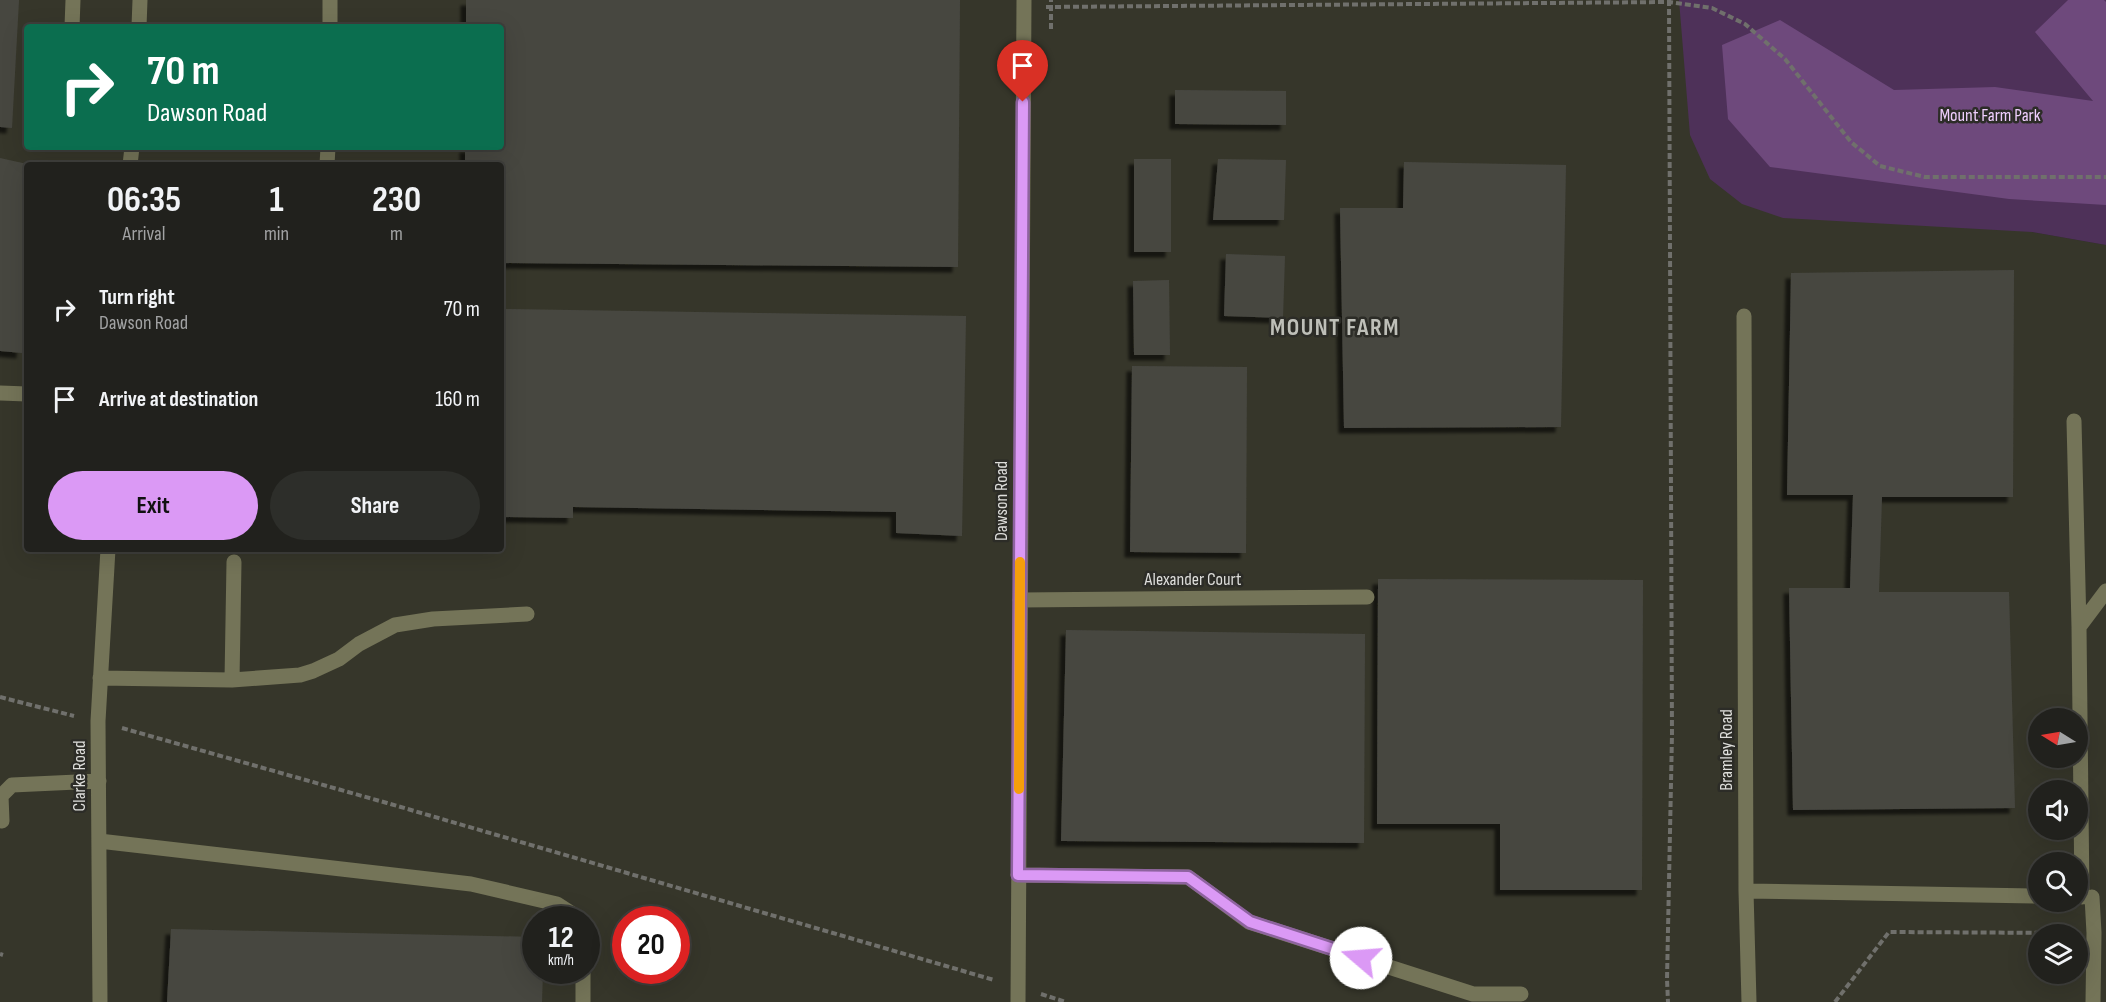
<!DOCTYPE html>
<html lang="en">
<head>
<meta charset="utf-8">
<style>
	:root { --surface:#21211d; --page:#2d2e2a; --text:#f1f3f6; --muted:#a2a3a4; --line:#3e3e3b; --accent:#db99f5 }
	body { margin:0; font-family:"Sofia Sans Condensed",sans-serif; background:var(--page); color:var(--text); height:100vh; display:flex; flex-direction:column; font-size:22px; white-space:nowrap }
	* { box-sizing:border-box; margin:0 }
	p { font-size:20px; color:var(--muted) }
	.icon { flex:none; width:33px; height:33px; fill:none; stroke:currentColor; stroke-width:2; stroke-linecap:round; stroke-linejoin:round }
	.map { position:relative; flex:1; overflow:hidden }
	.sheet { position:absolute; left:24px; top:162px; width:480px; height:390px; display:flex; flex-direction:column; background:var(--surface); border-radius:6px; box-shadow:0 6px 24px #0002,0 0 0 2px var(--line) }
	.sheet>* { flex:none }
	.hud { position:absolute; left:24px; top:24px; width:480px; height:126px; border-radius:6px; box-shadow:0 6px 24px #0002,0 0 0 2px var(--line); background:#0b6e4f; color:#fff; overflow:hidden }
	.needle { width:39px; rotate:281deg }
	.buttons { position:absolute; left:2028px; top:708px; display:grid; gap:12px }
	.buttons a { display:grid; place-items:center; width:60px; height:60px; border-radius:50%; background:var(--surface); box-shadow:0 6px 24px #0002,0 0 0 2px var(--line); font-size:30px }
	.speed { position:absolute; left:522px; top:906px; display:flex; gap:12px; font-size:30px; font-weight:700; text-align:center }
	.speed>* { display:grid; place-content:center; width:78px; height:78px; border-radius:50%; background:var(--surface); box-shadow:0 6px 24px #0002,0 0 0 2px var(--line); line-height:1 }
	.speed small { font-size:15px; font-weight:400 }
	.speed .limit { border:9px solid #d22; background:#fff; color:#111 }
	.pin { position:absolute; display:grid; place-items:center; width:51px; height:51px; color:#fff; margin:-62px -26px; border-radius:50% 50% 50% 0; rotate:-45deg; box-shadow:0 0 6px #0007 }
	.pin .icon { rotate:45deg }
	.me { position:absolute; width:66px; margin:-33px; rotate:288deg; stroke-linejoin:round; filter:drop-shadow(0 0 4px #0008) }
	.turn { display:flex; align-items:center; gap:21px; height:126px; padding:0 24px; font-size:27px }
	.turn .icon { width:78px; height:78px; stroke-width:2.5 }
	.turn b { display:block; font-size:42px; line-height:51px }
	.eta { display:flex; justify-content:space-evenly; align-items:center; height:102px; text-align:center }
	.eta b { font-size:36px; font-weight:700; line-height:42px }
	.button { display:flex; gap:12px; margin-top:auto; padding:12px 24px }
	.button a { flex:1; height:69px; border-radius:36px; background:var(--accent); color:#111; font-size:24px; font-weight:700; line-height:69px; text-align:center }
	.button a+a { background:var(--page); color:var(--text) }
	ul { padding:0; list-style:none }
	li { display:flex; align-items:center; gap:18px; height:90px; padding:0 24px }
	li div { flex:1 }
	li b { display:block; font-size:22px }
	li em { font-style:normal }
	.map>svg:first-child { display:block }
	.built { fill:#36362a; fill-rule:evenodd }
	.green { fill:#4e3159 }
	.forest { fill:#6e497c }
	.building { fill:#474741; filter:url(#shadow) }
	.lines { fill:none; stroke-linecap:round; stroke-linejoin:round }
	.path { stroke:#70706c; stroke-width:4; stroke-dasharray:6 3; stroke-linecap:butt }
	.minor { stroke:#747458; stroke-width:15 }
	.route-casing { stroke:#8e639f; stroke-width:15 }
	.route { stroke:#db99f5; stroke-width:10 }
	.slow { stroke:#f59e0b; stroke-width:10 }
	.labels { text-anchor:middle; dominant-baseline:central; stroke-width:5; stroke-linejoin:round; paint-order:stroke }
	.park-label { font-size:18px; fill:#efcefd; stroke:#2c2c27 }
	.street-label { font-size:18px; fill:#ddddda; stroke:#2c2c27 }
	.district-label { font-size:24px; font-weight:bold; letter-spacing:1.5px; fill:#bebfb8; stroke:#2c2c27 }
</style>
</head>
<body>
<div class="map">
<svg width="2106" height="1002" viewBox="0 0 2106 1002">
	<defs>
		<filter id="shadow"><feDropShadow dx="-5.5" dy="5.5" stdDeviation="1.5" flood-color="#0009"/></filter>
	</defs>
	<rect width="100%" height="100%" fill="#2c2c27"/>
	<!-- built -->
	<path class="built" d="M0,0H1679L1681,10L2032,232L2106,245V1002H0ZM27,27H501V147H27ZM27,165H501V549H27ZM2038,718H2078V758H2038ZM2038,790H2078V830H2038ZM2038,862H2078V902H2038ZM536,920H586V970H536ZM626,920H676V970H626ZM2038,934H2078V974H2038Z"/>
	<!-- green -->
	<path class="green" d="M1679,0H2106V245L2032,232L1783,218L1742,204L1710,179L1690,135Z"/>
	<!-- forest -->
	<path class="forest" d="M2068,0H2104L2106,2V205L2009,199L1770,167L1728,119L1722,45L1780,20L1894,90L1995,87L2093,101L2035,32Z"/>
	<!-- building -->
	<path class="building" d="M0,0H19L12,128L0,127Z
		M466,0H960L958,267L501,263V165H465V147H501V27H466Z
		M1175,90L1286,91V125L1175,124Z
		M0,158L27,164V249L22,353L0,351Z
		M1134,159H1171V252H1134Z
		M1218,159L1286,160L1284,220H1213Z
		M1404,162L1566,165L1561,427L1344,428L1340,208H1403Z
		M1226,254L1285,256L1283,318L1224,316Z
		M2014,270L2013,497H1882L1879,592H2009L2015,808L1793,810L1789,588H1850L1853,495H1787L1791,273Z
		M1169,280L1170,355H1134L1133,281Z
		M501,309L966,316L962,536L896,533V512L573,507V518L501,517Z
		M1132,366L1247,367L1246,553L1130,552Z
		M1378,579L1643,580L1642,890H1500V824H1377Z
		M1066,630L1365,634L1364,843L1061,841Z
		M171,929L536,937V970H543L542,1002H167Z"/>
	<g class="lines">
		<!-- path -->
		<path class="path" d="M1669,0V2L1712,8L1745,24L1785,59L1851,142L1880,166L1925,177H2106
			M1046,7L1669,2L1672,734L1667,979L1668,1002
			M1051,29V0
			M0,697L74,716
			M122,728L387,803L994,980
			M0,954L3,955
			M1041,994L1066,1002
			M1835,1002L1889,932L2069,933"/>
		<!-- minor -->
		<path class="minor" d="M72,27L73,0
			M139,27L140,0
			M330,27V0
			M130,165L132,147
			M327,165L328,147
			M1744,316L1746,891L2038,896
			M0,393L27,394
			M2074,421L2079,627
			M1020,600L1367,597
			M100,678L232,680L234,562
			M232,680L300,675L313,671L339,659L359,644L395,625L433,619L527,614
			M2,821L1,796L12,785L99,781
			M99,841L471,884L557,904L574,915L577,920
			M1018,875L1188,877L1249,922L1473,994H1521
			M1746,891L1749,1002
			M2082,897L2079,627L2106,591
			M2092,897L2094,933L2093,1002
			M100,1002L98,721L108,549
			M583,1002V970
			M1018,1002L1024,0"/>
	</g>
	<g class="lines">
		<defs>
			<path id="route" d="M1023,102L1018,875L1188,877L1250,922L1361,958"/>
		</defs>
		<!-- route casing -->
		<use href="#route" class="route-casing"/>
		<!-- route -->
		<use href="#route" class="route"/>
		<!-- slow -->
		<path class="slow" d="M1019,789L1020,562"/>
	</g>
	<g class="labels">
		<!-- park labels -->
		<g class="park-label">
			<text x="1990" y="115">Mount Farm Park</text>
		</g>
		<!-- street labels -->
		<g class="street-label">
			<text transform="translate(1001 501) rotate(-90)">Dawson Road</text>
			<text x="1193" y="579">Alexander Court</text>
			<text transform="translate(1726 750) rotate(-90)">Bramley Road</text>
			<text transform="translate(79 776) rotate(-90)">Clarke Road</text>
		</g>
		<!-- district labels -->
		<g class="district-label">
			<text x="1335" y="327">MOUNT FARM</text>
		</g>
	</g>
</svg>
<div class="buttons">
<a><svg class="needle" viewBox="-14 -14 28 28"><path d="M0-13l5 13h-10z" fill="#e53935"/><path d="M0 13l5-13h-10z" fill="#a2a3a4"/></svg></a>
<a><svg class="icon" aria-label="sound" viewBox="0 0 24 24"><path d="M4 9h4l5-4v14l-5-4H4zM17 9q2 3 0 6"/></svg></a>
<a><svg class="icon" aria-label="search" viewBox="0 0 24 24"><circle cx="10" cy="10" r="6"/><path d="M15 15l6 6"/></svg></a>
<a><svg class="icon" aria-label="layers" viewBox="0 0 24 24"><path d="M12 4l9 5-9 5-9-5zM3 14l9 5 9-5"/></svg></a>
</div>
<div class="speed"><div>12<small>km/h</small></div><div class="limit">20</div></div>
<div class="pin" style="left:1023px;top:102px;background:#d93025"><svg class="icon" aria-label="arrive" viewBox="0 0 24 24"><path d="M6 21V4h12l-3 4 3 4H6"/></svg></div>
<svg class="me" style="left:1361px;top:958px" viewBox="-20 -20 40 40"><circle r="19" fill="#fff"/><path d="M0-13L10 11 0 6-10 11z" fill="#db99f5"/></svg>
<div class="hud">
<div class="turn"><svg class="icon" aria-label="right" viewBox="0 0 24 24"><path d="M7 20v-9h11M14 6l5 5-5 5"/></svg><div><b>70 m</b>Dawson Road</div></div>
</div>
<section class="sheet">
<div class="eta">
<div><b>06:35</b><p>Arrival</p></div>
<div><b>1</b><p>min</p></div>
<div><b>230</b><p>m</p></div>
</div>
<ul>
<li><svg class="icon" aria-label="right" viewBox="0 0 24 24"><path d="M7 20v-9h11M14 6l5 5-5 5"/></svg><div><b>Turn right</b><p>Dawson Road</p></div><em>70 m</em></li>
<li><svg class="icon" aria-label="arrive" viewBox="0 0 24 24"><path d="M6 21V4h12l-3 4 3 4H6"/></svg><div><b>Arrive at destination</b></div><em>160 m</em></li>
</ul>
<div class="button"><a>Exit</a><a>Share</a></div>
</section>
</div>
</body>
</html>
